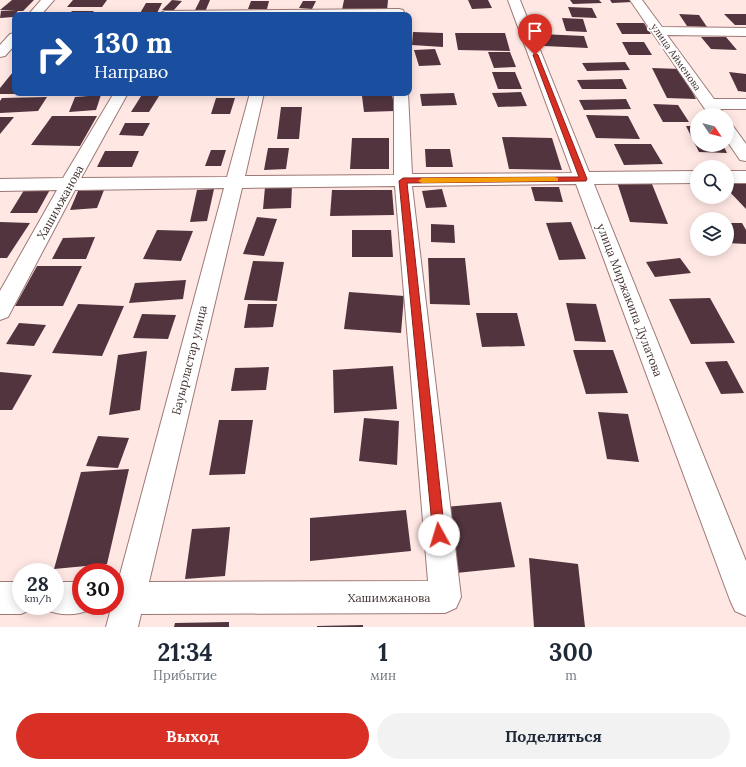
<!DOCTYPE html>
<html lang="ru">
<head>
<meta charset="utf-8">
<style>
	:root { --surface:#fff; --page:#f2f2f3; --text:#1f2937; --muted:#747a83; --accent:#d93025 }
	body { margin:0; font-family:Lora,serif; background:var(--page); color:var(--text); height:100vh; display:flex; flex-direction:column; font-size:15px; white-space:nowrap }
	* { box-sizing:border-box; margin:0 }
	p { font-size:13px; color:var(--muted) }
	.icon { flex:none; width:22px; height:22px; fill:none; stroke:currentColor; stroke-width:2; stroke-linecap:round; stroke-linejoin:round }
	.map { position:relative; height:627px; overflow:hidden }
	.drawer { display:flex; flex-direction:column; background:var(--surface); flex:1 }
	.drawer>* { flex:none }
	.hud { position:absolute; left:12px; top:12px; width:400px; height:84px; border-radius:8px; box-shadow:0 2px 10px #0003; background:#1a4fa0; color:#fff; overflow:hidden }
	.needle { width:26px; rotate:125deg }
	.fabs { position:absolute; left:690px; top:108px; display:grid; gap:8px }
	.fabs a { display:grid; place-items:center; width:44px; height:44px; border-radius:50%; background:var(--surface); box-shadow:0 2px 10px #0003; font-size:20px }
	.speed { position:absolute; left:12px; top:563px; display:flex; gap:8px; font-size:20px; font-weight:700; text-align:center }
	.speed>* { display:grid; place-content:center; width:52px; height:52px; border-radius:50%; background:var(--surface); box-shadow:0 2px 10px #0003; line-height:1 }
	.speed small { font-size:10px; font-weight:400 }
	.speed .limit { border:6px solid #d22; background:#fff; color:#111 }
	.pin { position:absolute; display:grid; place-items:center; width:34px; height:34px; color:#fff; margin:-41px -17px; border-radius:50% 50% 50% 0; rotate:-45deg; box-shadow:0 0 4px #0007 }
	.pin .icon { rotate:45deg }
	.me { position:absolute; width:44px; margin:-22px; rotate:354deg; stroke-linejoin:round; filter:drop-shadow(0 0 3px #0008) }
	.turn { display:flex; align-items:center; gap:14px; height:84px; padding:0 16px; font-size:18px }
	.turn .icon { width:52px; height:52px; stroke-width:2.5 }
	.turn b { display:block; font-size:28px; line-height:34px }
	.eta { display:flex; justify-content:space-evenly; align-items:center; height:68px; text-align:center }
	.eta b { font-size:24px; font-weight:800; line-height:28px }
	.cta { display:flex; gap:8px; margin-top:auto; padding:8px 16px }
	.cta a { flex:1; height:46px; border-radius:24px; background:var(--accent); color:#fff; font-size:16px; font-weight:800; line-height:46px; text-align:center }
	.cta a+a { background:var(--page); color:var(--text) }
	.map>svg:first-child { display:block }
	.building { fill:#51343e }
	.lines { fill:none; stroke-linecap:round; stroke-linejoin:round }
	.minor-casing { stroke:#9d7a76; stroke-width:2 }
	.minor { fill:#fff; fill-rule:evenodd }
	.route { fill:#d93025; stroke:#8d1f18 }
	.slow { fill:#f59e0b }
	.labels { text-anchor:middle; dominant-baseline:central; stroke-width:4; stroke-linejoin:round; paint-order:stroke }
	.far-street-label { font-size:10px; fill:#423331; stroke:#fff }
	.street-label { font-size:12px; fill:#423331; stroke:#fff }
</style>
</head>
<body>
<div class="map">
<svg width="746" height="627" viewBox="0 0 746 627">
	<rect width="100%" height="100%" fill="#ffe7e4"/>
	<!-- building -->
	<path class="building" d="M12,0H34L23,11H18L13,17L0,18L1,11H16L0,10Z
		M73,0H107L102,7H67Z
		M172,0L182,1L173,11L162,10Z
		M200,0H210L205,12H194Z
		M344,0H388L387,11L342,10Z
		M468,0H488L492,8L472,9Z
		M570,0H599L602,3L573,4Z
		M610,0H630L632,2L612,3Z
		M251,1H269L267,9H248Z
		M303,1H316L312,9L299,8Z
		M146,3H162L156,15H139Z
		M568,7L592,8L597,18L572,17Z
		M72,11H94L90,15H68Z
		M679,14L699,15L707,27L687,26Z
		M724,14H746V25H735Z
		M562,18L583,19L587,32L566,31Z
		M616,23H644L651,34H622Z
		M413,32L443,33V47L412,45Z
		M455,33H505L510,51L458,50Z
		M541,34L584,36L588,48L544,46Z
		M701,37H726L737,50L711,49Z
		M622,42H644L652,55H629Z
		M435,49L441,65L419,66L414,50Z
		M488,52H510L516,67L494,68Z
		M625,62L630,70L587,71L582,63Z
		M652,68L680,69L696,99L667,98Z
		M13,72H15V94H0V88Z
		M492,72H515L522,89H498Z
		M729,72L746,74V92L738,91Z
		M622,79L627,89H582L577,80Z
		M521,92L527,106L498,107L492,93Z
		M143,93H161L149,112H131Z
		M454,93L457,105L422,106L420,94Z
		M392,94L395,111L364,112L362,96Z
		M101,95L96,110L69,112L75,97Z
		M47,97L38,111L0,113V101L2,98Z
		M216,98H235L230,114H211Z
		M626,99L631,109L584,110L579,100Z
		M653,104L678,105L689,122H663Z
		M281,107H302L299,139H277Z
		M586,115L628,116L640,139L596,138Z
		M52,116H97L80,146L31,145Z
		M0,117H14L0,134Z
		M125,123H150L143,136L119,135Z
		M686,126H697V145H723L727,153L699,152Z
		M502,137L552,138L562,170L509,169Z
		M352,138H389V169H350Z
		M614,144H651L663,164L624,165Z
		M268,148H289L286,169L264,170Z
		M425,149H450L453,167H426Z
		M211,150H226L221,166H205Z
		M105,151H139L132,167H97Z
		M746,179V209L727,189V181Z
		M617,182L652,184L668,224L630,222Z
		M52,186L37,213H10L26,187Z
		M292,186L291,208L263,209L265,187Z
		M531,187H559L563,202L535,201Z
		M214,189L207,221L190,222L197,190Z
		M442,189L447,207L426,208L422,191Z
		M104,190L97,208L70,210L78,191Z
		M332,190H392L394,215L330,216Z
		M257,217L277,219L264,256L243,254Z
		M0,222L30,223L7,258H0Z
		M571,222L586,259L559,260L546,223Z
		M727,223H742L746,230V244L727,243Z
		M431,224L454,225L455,243L431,242Z
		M157,230L193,231L181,261L143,259Z
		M352,230H391L393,257H352Z
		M95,237L86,259H52L63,238Z
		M428,258H465L470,305L430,304Z
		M680,258L691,273L655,277L646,262Z
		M253,261L284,262L277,301L244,300Z
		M37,266H82L63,306H15Z
		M186,280L183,299L129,303L135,283Z
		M349,292L404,296L401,333L344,329Z
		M710,298L735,343L691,344L669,299Z
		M566,303L596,304L606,342L575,341Z
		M78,304L124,306L102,356L52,353Z
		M248,304H277L273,327L244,328Z
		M476,313H517L525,346L482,347Z
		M142,314L176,315L168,339L133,338Z
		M19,323L46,325L34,346L6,344Z
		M573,350H613L628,393L586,394Z
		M147,351L140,410L109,415L118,355Z
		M727,361L744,393L721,394L705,362Z
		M393,366L397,409L334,413L333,370Z
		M269,367L266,390L231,391L235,368Z
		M0,372L32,375L12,410H0Z
		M598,412L628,414L639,462L607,459Z
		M364,418L399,421L397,465L359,461Z
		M219,420H253L245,474L209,475Z
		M98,436L129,438L118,468L86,466Z
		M129,469L107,564L54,569L81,472Z
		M501,502L515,567L456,573L445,507Z
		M406,510L411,551L310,561V518Z
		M230,527L225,576L185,579L192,529Z
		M529,558L578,564L585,627H534Z
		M229,622V627H174L175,623Z
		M363,625V627H317V626Z"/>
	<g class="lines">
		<defs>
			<path id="minor" d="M41,0H54L41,15H28Z
				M508,0H520L589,172L697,171V183L594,184L746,561V616L735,611L730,600L576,184L412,186L461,597L456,608L445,613L141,614L138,627H106L110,612L104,609L103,606H115V582H118L224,188L75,190L8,317L0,320V291L57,190L0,191V179L63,178L114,93H128L81,178L227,177L250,93H264L245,176L394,175V93H408L412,174L572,173ZM395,186L428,581L149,582L242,188Z
				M630,0H642L662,27L746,28V36L667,35L714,99H746V109H720L725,115H709Z
				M399,9L403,10L405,15H160L162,12L166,11Z
				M15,33V45L5,56L0,57V45L10,34Z
				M727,124L733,126L746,144V161L740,160L727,141Z
				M727,171H746V183H727Z
				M0,582H21V606H33L32,609L21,614H0Z
				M55,582H81V606H93L92,609C76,616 60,616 44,609L43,606H55Z"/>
		</defs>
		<!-- minor casing -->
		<use href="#minor" class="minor-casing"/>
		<!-- minor -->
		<use href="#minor" class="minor"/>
	</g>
	<!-- route -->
	<path class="route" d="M535,53L538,55L587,179L586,181L407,183L445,535L443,539L439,541L435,539L433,535L399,181L403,178L579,177L533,55Z"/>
	<!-- slow -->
	<path class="slow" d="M555,177L558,178V181L422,183L418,181L422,178Z"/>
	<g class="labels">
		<!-- far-street labels -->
		<g class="far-street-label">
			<text transform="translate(676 57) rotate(55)">улица Айменова</text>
		</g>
		<!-- street labels -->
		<g class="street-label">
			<text transform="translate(60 202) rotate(-61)">Хашимжанова</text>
			<text transform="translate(630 300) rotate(69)">улица Миржакипа Дулатова</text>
			<text transform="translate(189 360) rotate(-76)">Бауырластар улица</text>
			<text x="389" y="597">Хашимжанова</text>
		</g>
	</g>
</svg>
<div class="fabs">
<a><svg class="needle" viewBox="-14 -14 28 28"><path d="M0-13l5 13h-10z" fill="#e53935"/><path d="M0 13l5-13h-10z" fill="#747a83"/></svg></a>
<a><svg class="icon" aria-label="search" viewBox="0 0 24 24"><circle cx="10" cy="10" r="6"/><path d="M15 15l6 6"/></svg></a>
<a><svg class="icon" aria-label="layers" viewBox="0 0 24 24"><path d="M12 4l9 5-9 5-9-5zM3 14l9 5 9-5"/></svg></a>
</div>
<div class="speed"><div>28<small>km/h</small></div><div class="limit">30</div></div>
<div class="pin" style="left:535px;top:55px;background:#d93025"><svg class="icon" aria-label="arrive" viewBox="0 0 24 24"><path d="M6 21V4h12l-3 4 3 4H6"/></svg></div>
<svg class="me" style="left:439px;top:535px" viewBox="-20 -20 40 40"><circle r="19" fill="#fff"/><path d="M0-13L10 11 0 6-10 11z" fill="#d93025"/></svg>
<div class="hud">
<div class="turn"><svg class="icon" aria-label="right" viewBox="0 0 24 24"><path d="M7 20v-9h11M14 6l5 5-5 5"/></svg><div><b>130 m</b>Направо</div></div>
</div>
</div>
<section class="drawer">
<div class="eta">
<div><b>21:34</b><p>Прибытие</p></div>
<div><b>1</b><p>мин</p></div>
<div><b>300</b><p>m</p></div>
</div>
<div class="cta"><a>Выход</a><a>Поделиться</a></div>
</section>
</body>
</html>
